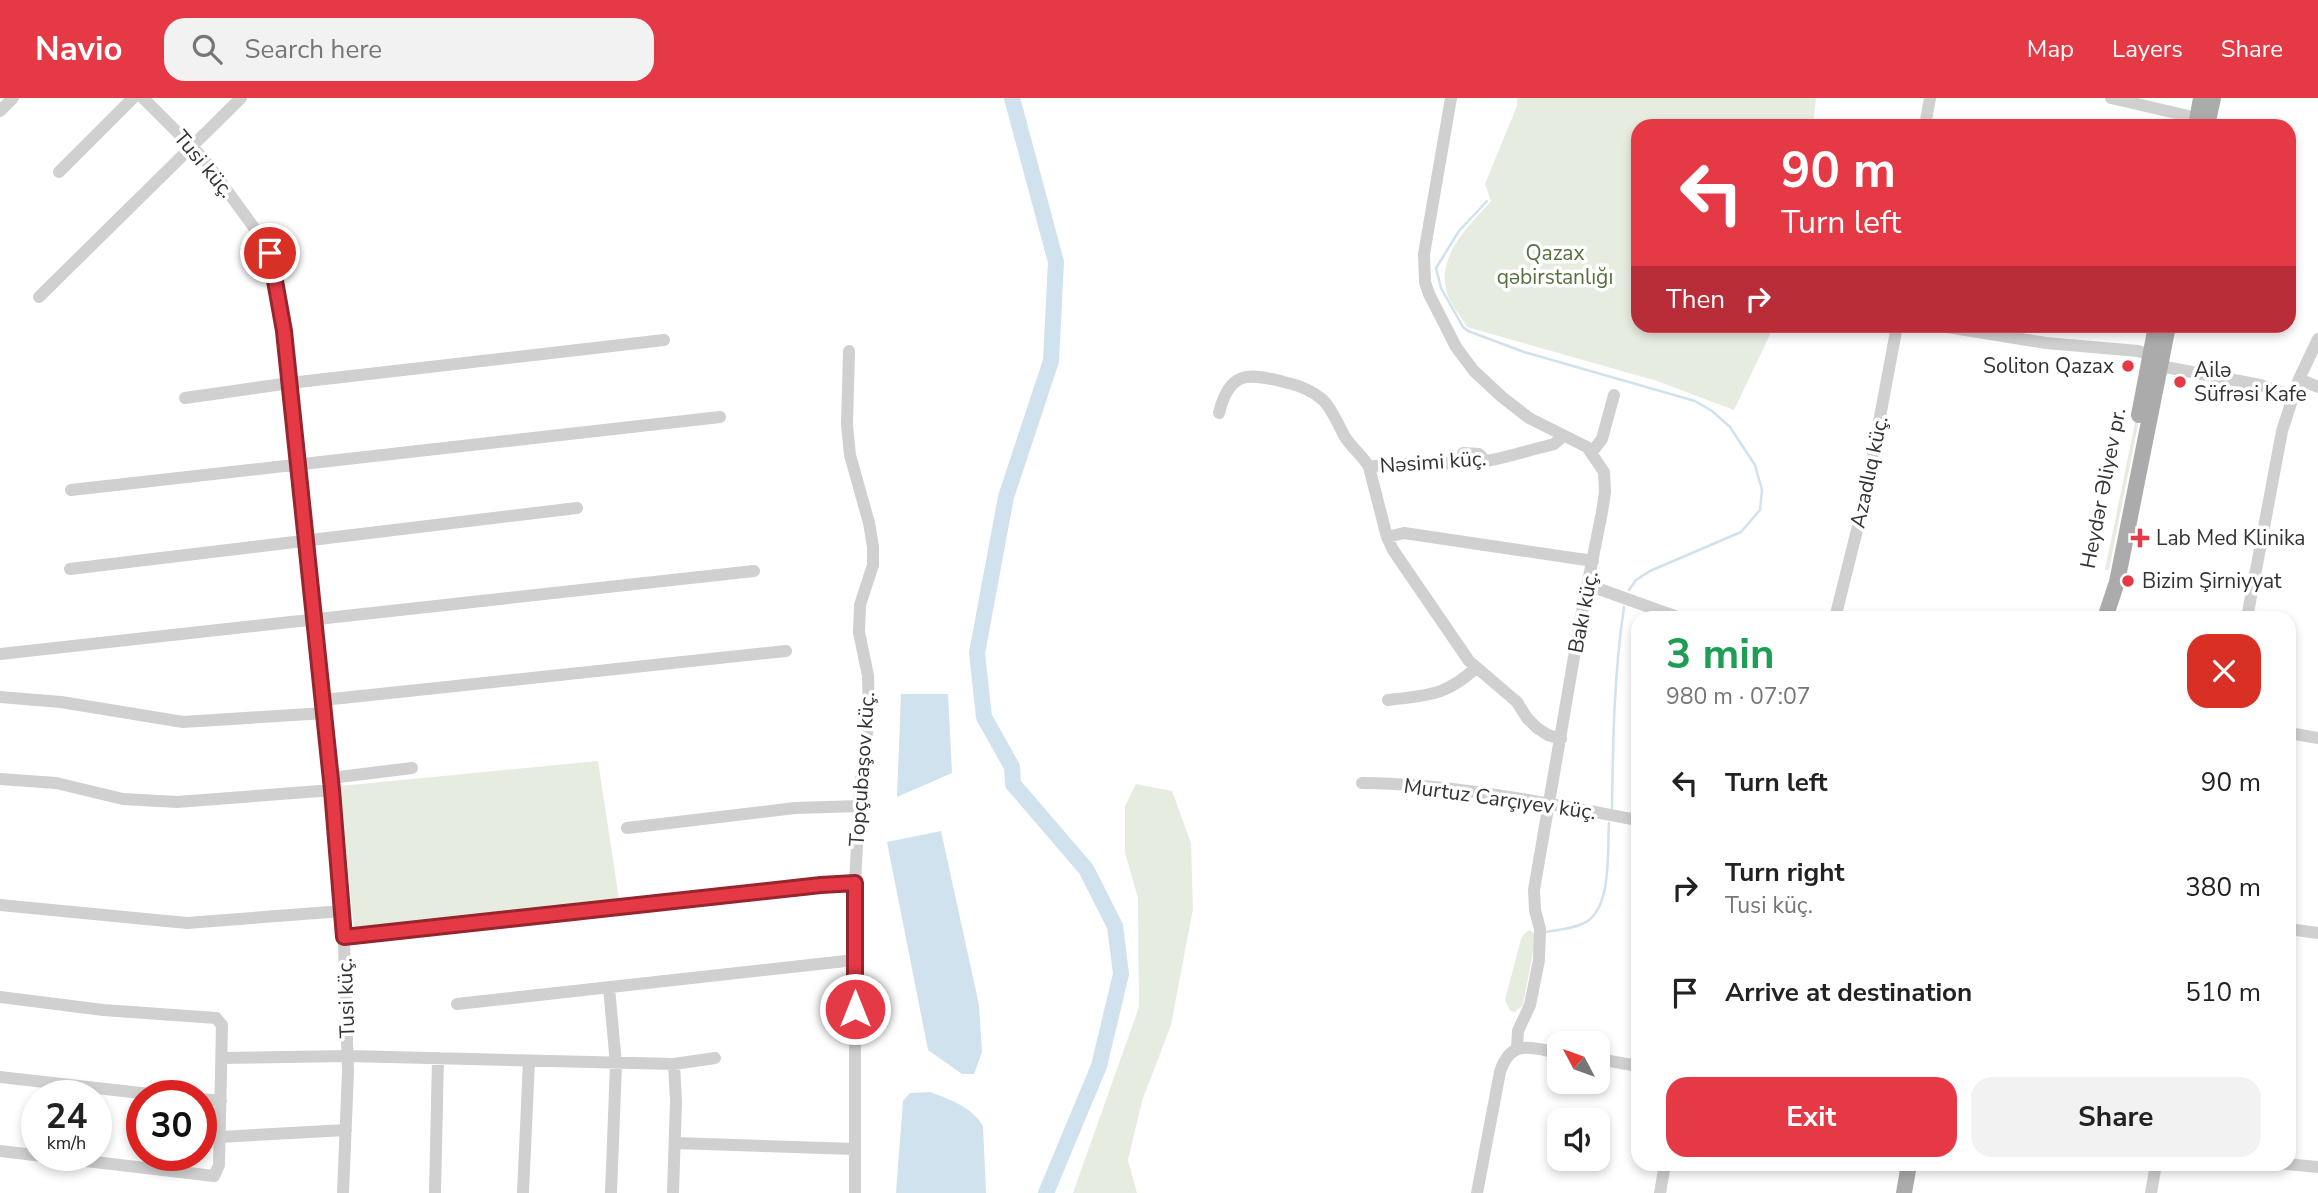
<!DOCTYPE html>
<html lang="en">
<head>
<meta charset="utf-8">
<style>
	:root { --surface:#fff; --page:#f2f2f2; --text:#222; --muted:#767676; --accent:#e63946 }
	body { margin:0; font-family:"Nunito Sans",sans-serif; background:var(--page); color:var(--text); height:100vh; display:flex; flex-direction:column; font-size:26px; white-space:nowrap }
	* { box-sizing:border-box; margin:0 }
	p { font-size:23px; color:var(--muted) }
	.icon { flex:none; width:38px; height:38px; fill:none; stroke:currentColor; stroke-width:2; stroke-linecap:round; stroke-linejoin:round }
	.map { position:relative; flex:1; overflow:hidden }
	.sheet { position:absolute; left:1631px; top:513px; width:665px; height:560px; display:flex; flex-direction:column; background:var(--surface); border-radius:21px; box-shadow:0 4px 10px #0003 }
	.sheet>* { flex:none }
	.top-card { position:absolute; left:1631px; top:21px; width:665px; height:214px; border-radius:21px; box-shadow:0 4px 10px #0003; background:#e63946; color:#fff; overflow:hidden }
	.needle { width:46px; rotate:311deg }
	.controls { position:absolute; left:1547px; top:933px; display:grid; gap:14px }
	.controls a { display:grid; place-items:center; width:63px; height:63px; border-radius:14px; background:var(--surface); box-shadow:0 4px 10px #0003; font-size:35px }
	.speed { position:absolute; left:21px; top:982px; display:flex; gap:14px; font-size:35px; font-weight:700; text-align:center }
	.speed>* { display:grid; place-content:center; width:91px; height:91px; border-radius:50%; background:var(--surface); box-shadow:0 4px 10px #0003; line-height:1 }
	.speed small { font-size:18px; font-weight:400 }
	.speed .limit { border:10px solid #d22; background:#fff; color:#111 }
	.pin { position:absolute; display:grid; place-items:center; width:60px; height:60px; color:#fff; margin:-30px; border:4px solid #fff; border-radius:50%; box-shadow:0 2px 7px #0007 }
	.me { position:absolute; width:77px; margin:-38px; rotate:0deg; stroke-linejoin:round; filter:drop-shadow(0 0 5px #0008) }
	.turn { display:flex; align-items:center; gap:24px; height:147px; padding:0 35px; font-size:32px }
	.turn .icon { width:91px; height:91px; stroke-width:2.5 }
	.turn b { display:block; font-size:49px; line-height:60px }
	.then { display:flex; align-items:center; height:66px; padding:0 35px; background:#0003; gap:14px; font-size:26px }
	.round { display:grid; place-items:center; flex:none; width:74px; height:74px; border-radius:21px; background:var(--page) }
	.head { display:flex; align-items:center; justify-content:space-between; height:119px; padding:0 35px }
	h1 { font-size:42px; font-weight:700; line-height:52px; color:#1e9e55 }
	.cta { display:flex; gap:14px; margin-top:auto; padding:14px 35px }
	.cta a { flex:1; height:80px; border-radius:21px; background:var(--accent); color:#fff; font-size:28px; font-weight:700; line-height:80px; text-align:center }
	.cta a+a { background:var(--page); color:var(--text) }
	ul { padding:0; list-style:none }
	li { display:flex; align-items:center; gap:21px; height:105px; padding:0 35px }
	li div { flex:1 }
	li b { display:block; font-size:26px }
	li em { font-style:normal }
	header { display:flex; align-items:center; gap:42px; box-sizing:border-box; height:98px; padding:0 35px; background:var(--accent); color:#fff }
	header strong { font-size:33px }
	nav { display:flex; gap:38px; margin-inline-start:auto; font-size:24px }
	.search { width:490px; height:63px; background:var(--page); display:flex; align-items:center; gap:18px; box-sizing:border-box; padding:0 24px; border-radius:21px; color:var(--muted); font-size:26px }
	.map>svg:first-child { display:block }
	.green { fill:#e6ecdf }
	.water { fill:#cfe2ee }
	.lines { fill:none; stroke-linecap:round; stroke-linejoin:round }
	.stream { stroke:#cfe2ee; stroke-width:2.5 }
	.river { stroke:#cfe2ee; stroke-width:16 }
	.minor { stroke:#d0d0d0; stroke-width:12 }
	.major { stroke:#ababab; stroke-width:16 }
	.route-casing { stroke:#96252e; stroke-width:18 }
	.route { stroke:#e63946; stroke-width:12 }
	.poi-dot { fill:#e63946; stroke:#fff; stroke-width:2.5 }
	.labels { text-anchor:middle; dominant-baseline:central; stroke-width:7; stroke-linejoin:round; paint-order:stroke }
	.street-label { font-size:21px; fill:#333; stroke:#fff }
	.park-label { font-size:21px; fill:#56703f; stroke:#fff }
	.poi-label { font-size:21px; fill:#333; stroke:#fff; text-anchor:start }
</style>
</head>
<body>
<header>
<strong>Navio</strong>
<div class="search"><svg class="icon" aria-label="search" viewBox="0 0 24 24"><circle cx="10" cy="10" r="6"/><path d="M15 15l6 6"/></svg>Search here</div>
<nav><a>Map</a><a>Layers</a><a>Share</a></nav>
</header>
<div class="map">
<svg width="2318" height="1095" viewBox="0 0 2318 1095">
	<rect width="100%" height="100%" fill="#fff"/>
	<!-- green -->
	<path class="green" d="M1517,0H1816L1813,28H1638V228H1774L1734,312L1657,283L1467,229C1461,218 1448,204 1446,191C1438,155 1470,127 1491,103L1485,86L1517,8Z
		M2147,266H2150L2109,472H2105Z
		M598,663L619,801L354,831L340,688Z
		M1136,686L1172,693L1191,745L1193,811L1171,927L1142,1003L1128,1062L1137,1095H1073L1139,909L1138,800L1125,755V708Z
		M1530,832L1536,838L1523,907L1515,914L1510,913L1505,902L1521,841L1524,836Z"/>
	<!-- water -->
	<path class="water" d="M901,596H948L952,675L897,699Z
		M941,733L979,907L982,954L974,976H962L928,952L887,744Z
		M930,994C949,1001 972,1009 983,1028L986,1095H896L903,1003L910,995Z"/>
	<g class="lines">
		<!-- stream -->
		<path class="stream" d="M1487,103L1459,133L1436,170L1441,190L1463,229L1468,233L1524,254L1695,303L1712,313L1730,329L1755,367L1762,392L1760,412L1741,434L1650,473L1636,482L1629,492
			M1612,710C1613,642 1614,576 1624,509
			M1545,834C1557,832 1571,831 1582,826C1613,814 1607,752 1609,725"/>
		<!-- river -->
		<path class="river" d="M1012,0L1056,164L1051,263L1006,399L977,555L984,619L1012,669L1013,686L1086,771L1115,828L1121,876L1099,968L1046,1095"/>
		<!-- minor -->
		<path class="minor" d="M143,0L204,61L260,138L273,161L284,233L311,480L343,813L348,974L343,1095
			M1451,0L1424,156L1425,184L1429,196L1456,249L1474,273L1502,299L1529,320L1587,349L1604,374L1605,394L1602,414L1580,524L1534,792L1535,812L1540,831L1539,862L1530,907L1518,933L1517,950
			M2111,0L2197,20
			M0,13L13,0
			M1925,28L1930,0
			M59,74L133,0
			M39,199L241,0
			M1941,228L2046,245L2138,253L2151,257
			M849,253L847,327L850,357L869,425L873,449V467L860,507L859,534L868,578L869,619L860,690L855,785V1095
			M2160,268L2260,287L2293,298
			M2299,281L2318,289
			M185,300L290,285L664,242
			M1219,315C1229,274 1247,274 1284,284C1298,287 1312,292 1323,302C1333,312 1338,327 1345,339C1352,350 1363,358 1369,369
			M1563,338L1554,346L1547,348C1521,354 1494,364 1467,365C1435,367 1401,363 1369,369L1387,439L1404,435L1593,463
			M1592,354L1602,341L1614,297
			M1463,355L1479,356L1485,363
			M71,392L720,319
			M1387,439L1393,452L1469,563L1517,604L1527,620L1537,630L1548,637L1561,641
			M70,471L577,410
			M1588,487L1680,520
			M1835,520L1864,404L1897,228
			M2247,520L2282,333L2299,281L2318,241
			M0,556L754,473
			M0,599L61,604L183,624L325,615
			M323,602L786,553
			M1388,602C1429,597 1445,598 1476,570
			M2289,635L2318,640
			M331,680L412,670
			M0,681L56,685L123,701L177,704L333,692
			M1362,685C1455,686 1546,705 1638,722
			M627,730L795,710L859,708
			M0,807L187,825L343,813
			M2289,831L2318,835
			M344,839L821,787L855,785
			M609,890L616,966L611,1095
			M0,899L103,912L216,920L222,927L219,1067L214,1078L0,1053
			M457,906L855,862
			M222,960L348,958L674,966L715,960
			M1598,961L1638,968
			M0,979L167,998
			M201,1001L221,1003
			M220,1039L346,1032
			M675,1045L855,1051
			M2285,1066L2318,1069
			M435,1095L438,960
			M523,1095L529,963
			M673,1095L676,1003L674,966
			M1477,1095L1500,974C1511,940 1531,950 1559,955
			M1660,1095L1665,1066
			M2151,1095L2156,1066"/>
		<!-- major -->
		<path class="major" d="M2196,28L2201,0
			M2207,28L2213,0
			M2139,317L2156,228
			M2105,520L2117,484L2168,228
			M1904,1095L1909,1066"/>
	</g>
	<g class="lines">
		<defs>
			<path id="route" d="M270,155L284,233L332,692L344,839L821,787L855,785V911"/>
		</defs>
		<!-- route casing -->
		<use href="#route" class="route-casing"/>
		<!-- route -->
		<use href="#route" class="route"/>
	</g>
	<!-- markers -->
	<g class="poi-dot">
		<circle cx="2128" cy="268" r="7"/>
		<circle cx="2180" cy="284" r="7"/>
		<path d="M2136.5 429.5h7v7h7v7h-7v7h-7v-7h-7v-7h7z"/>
		<circle cx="2128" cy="483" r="7"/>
	</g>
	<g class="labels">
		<!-- street labels -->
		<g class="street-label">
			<text transform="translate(204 66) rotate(50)">Tusi küç.</text>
			<text transform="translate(1433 364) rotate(-4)">Nəsimi küç.</text>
			<text transform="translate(1869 374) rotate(-78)">Azadlıq küç.</text>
			<text transform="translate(2103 390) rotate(-79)">Heydər Əliyev pr.</text>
			<text transform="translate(1583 514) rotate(-79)">Bakı küç.</text>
			<text transform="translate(862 671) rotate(-86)">Topçubaşov küç.</text>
			<text transform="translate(1500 701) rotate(8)">Murtuz Carçıyev küç.</text>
			<text transform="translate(346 900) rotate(-92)">Tusi küç.</text>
		</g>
		<!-- park labels -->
		<g class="park-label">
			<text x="1555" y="155">Qazax<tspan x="1555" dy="24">qəbirstanlığı</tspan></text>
		</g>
		<!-- poi labels -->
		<g class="poi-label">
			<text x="2114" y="268" text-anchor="end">Soliton Qazax</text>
			<text x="2194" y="272">Ailə<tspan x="2194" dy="24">Süfrəsi Kafe</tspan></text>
			<text x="2156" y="440">Lab Med Klinika</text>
			<text x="2142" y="483">Bizim Şirniyyat</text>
		</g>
	</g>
</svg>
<div class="controls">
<a><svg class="needle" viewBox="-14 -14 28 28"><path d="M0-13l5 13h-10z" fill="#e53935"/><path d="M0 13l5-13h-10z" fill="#767676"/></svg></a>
<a><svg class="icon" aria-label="sound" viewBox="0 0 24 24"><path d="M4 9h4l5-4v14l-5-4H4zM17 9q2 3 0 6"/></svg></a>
</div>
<div class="speed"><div>24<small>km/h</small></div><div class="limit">30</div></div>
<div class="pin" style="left:270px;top:155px;background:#d93025"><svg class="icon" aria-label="arrive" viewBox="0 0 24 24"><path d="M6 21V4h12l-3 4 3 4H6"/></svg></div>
<svg class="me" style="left:855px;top:911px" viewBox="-20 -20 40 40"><circle r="17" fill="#e63946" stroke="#fff" stroke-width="3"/><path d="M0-11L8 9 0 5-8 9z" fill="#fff"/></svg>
<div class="top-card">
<div class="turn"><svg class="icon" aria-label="left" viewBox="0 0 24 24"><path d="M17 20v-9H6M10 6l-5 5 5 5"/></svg><div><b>90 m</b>Turn left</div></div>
<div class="then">Then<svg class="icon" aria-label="right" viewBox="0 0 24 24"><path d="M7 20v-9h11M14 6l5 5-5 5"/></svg></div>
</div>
<section class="sheet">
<div class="head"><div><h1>3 min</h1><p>980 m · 07:07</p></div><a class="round" style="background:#d93025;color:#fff"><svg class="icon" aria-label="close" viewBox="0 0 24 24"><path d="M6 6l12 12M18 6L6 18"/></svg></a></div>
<ul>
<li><svg class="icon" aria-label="left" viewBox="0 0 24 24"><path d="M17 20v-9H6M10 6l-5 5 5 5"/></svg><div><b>Turn left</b></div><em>90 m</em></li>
<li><svg class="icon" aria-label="right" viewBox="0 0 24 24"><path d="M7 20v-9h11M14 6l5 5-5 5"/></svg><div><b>Turn right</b><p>Tusi küç.</p></div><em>380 m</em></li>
<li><svg class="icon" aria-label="arrive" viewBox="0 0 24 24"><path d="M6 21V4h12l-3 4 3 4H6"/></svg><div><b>Arrive at destination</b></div><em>510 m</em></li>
</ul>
<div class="cta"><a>Exit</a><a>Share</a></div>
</section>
</div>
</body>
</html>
